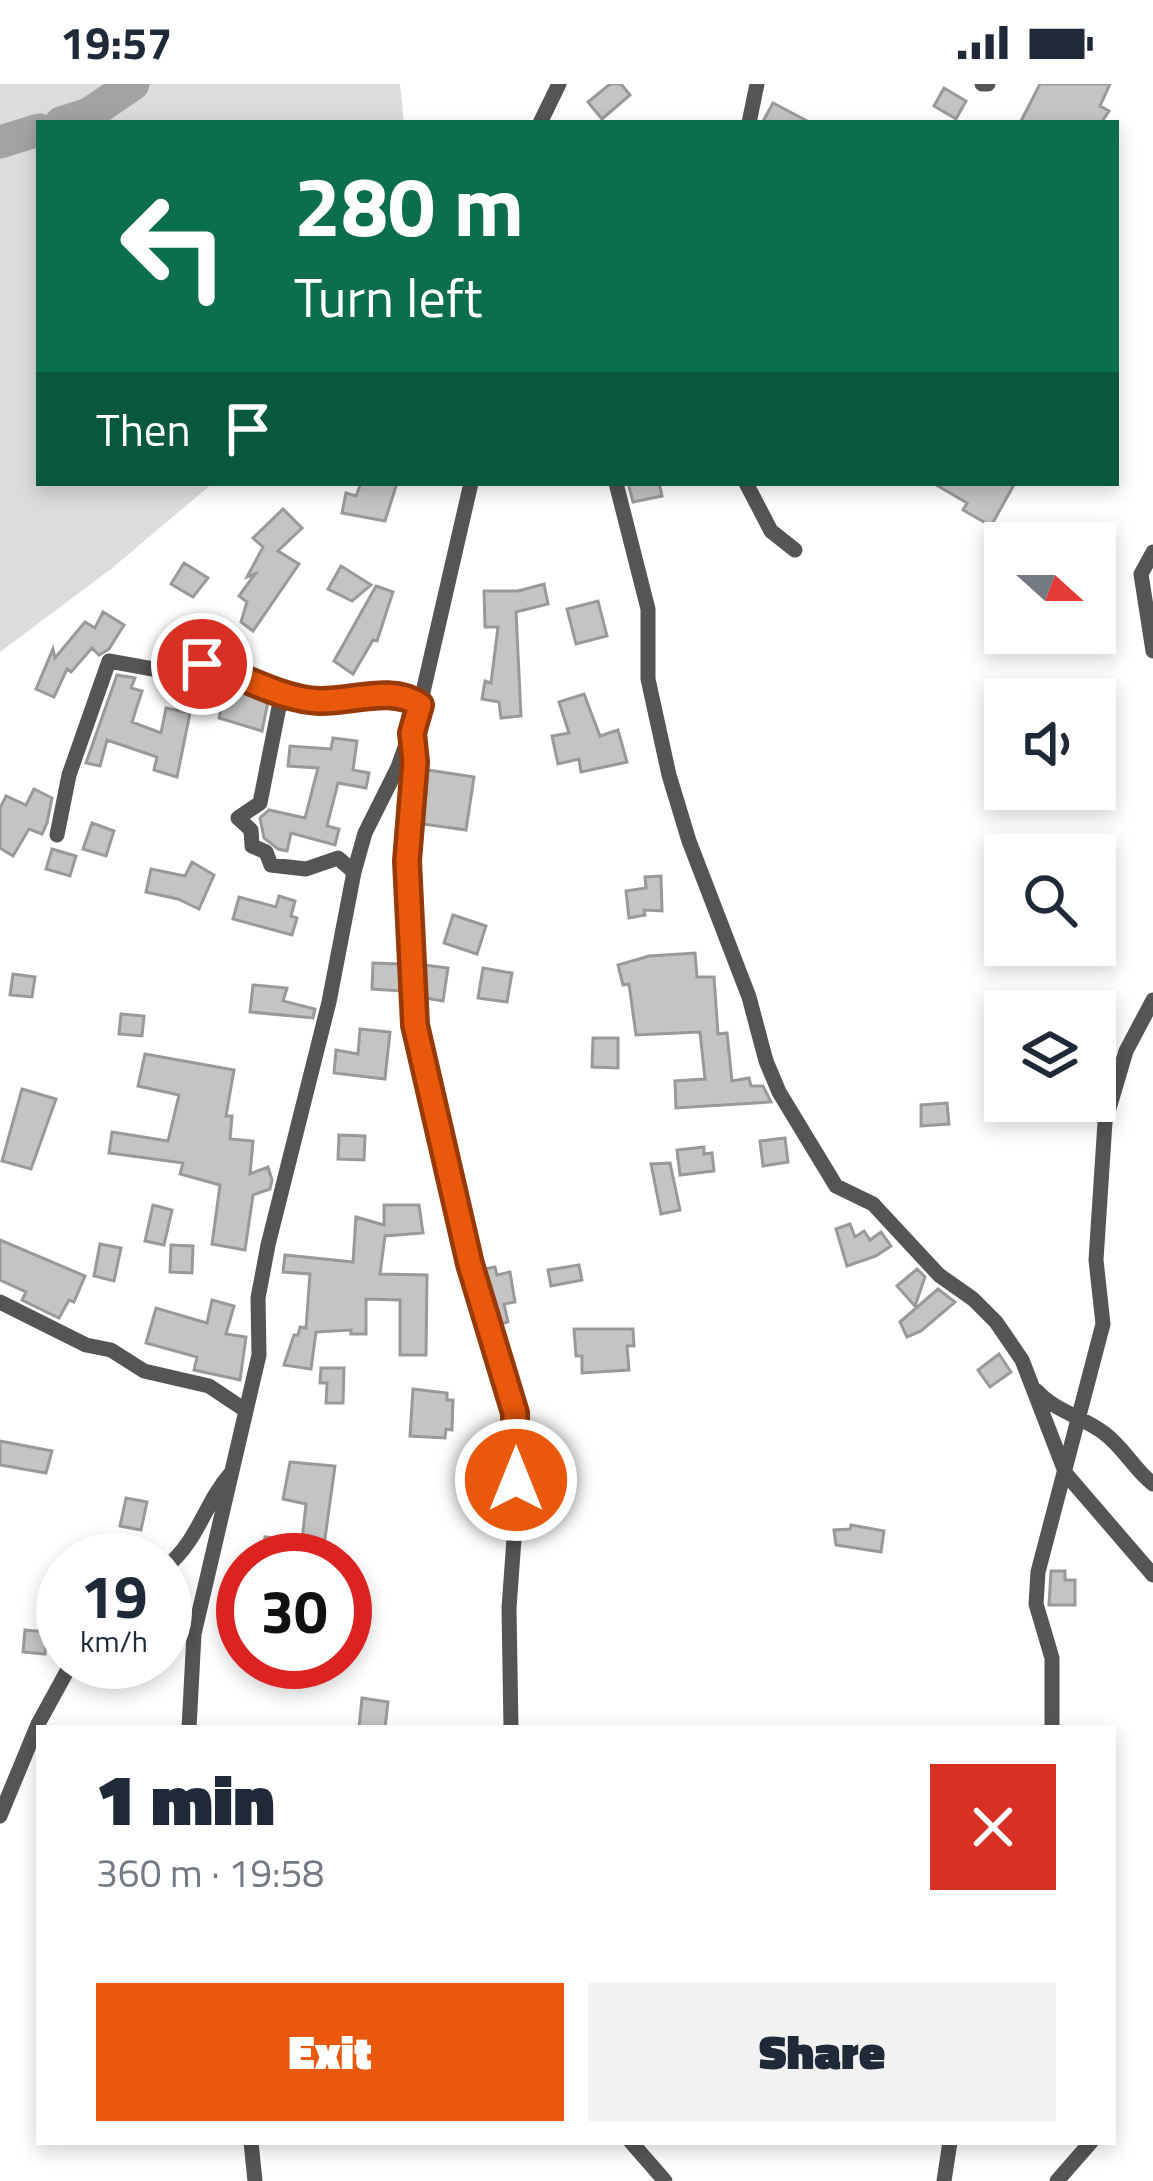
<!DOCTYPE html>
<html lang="en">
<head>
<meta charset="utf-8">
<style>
	:root { --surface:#fff; --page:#f2f2f3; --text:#1f2937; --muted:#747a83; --accent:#ea580c }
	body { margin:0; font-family:"Titillium Web",sans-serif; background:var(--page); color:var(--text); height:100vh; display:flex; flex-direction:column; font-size:45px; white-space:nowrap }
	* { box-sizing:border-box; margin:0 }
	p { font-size:39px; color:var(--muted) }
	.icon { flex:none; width:66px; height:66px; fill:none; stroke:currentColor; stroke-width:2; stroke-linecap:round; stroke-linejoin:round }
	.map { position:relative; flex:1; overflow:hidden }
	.panel { position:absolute; left:36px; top:1641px; width:1080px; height:420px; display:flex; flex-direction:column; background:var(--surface); border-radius:0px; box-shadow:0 6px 18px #0003 }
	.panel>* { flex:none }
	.guide { position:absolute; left:36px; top:36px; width:1083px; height:366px; border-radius:0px; box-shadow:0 6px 18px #0003; background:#0b6e4f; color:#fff; overflow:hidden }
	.needle { width:78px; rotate:111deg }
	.fabs { position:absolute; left:984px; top:438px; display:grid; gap:24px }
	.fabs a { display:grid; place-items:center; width:132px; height:132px; border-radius:0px; background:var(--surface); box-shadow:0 6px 18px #0003; font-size:60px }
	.speed { position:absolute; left:36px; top:1449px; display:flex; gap:24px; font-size:60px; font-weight:700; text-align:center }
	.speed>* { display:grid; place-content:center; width:156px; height:156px; border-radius:50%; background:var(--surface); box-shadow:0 6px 18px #0003; line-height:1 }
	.speed small { font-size:30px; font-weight:400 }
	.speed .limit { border:18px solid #d22; background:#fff; color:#111 }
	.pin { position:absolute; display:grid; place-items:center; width:102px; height:102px; color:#fff; margin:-51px; border:6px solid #fff; border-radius:50%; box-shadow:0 3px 12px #0007 }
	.me { position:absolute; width:132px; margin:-66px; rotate:0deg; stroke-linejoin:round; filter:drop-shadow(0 0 9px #0008) }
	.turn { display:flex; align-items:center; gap:42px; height:252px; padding:0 60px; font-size:54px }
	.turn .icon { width:156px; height:156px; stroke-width:2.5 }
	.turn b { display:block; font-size:84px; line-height:102px }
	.then { display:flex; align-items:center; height:114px; padding:0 60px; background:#0003; gap:24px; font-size:45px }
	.round { display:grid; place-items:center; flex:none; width:126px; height:126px; border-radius:0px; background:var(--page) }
	.headline { display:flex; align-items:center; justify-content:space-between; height:204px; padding:0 60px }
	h1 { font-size:72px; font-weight:800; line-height:90px }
	.cta { display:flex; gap:24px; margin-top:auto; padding:24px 60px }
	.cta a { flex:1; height:138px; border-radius:0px; background:var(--accent); color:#fff; font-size:48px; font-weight:800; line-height:138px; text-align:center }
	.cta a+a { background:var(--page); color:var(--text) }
	.status { display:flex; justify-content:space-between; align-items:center; height:84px; padding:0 60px; background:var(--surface); direction:ltr }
	.status svg { height:33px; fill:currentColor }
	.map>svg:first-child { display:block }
	.green { fill:#dcdcdc }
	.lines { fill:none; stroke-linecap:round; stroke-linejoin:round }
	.river { stroke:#a3a3a3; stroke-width:33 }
	.building { fill:#c4c4c4; stroke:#999; stroke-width:3 }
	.minor { stroke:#555; stroke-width:15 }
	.route-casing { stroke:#983908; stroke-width:30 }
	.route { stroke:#ea580c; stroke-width:21 }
</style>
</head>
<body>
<div class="status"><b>19:57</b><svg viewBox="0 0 49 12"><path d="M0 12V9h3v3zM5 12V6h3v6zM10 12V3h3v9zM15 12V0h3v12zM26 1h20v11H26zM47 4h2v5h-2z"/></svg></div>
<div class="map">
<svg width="1153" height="2097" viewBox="0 0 1153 2097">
	<rect width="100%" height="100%" fill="#fff"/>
	<!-- green -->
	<path class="green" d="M0,0H400L404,39H39V399H213L111,485L0,568Z"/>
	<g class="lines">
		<!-- river -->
		<path class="river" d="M61,39L89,30L133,0
			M0,58L39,46"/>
	</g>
	<!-- building -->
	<path class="building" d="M610,0H621L630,11L602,35L588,18Z
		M1040,0H1110L1100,22L1109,27L1101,39H1020Z
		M944,4L966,17L956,35L934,22Z
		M773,19L811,39H762Z
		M361,399H397L385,437L342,429L346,409L356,412Z
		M628,399H659L662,412L633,418Z
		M933,399H1015L991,442L963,426L967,419Z
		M283,425L302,444L278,467L299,480L253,547L241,538L247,518L239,512L255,490L247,493L263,463L253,454Z
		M184,479L208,494L193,513L171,500Z
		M341,482L371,501L352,517L328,505Z
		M544,500L548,520L516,528L521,632L501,634L499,618L482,615L485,597L491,599L498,543H485L484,507H518Z
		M376,502L393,508L377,557L373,556L353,590L334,577Z
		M598,517L607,552L576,560L567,525Z
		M103,528L124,541L109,565L99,571L92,564L71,588L67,585L54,613L36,605L53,565L55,574L85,538L95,544Z
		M117,591L135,594L131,604L142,607L132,638L161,649L166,624L190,629L177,693L154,686L157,673L107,656L100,682L86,679Z
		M227,603L268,618L262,647L219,634Z
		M584,610L600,652L618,646L627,678L581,688L579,675L558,680L552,652L569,649L559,618Z
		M333,654L357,657L353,686L369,689L366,704L338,699L327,742L339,745L335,761L291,749L287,767L278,765L264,754L260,734L269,726L305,734L318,684L288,682L290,662L331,665Z
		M428,686L474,693L466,746L423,740Z
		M34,705L52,714L47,739L42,750L29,745L13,772L0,764V724L6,712L26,721Z
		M92,739L114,747L106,772L83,765Z
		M52,765L76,772L70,792L46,785Z
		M192,778L214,791L199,825L178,815L146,808L151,785L185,792Z
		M661,792L662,827L644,826L645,831L629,834L626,807L646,804L645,793Z
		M279,812L295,817L291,832L297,834L292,851L233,835L239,813L276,823Z
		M453,831L486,842L477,870L444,859Z
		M695,869L697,893H714L718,950L727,949L732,997L749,994L751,1002H763L771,1018L676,1024L675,997L705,995L700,948L636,951L629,900L623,901L618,881L649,872Z
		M373,879L400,880L401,907L372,905Z
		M424,881L448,884L443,917L425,914Z
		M483,884L512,889L507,918L478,914Z
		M13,890L35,893L32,913L10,911Z
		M253,901L287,904L283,917L315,925L313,934L250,928Z
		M121,930L144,932L142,952L119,950Z
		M360,945L390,948L385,995L334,989L336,966L358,970Z
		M593,954H618V984L592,983Z
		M145,970L234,986L226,1032H232L230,1055L253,1057L250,1090L268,1083L272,1096L270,1105L253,1111L245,1166L212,1160L220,1101L180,1090L183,1079L109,1069L112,1048L168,1057L179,1011L138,1002Z
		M22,1005L56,1015L31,1085L2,1077Z
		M947,1019L949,1040L921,1042V1021Z
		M339,1051L365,1052L364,1076L338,1075Z
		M785,1054L788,1078L763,1082L760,1057Z
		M704,1063V1070L712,1069L714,1087L680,1091L677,1066Z
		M670,1079L680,1126L661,1130L651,1080Z
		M153,1121L172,1126L164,1161L145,1157Z
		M384,1121H419L423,1149L385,1152L380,1190L427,1191L426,1271H400V1216L366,1215V1250H351V1246L316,1248L311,1285L284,1281L294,1251H298L300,1243L306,1244L310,1190L283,1188L285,1171L353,1178L356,1133L384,1141Z
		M850,1140L855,1153L864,1147L870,1156L881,1148L891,1162L876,1172L847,1182L836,1145Z
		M0,1156L85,1192L74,1218L69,1216L59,1234L22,1216L26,1208L0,1196Z
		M100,1160L121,1164L114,1197L94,1192Z
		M171,1161L193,1162L192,1189L170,1188Z
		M579,1181L582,1196L551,1202L548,1186Z
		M495,1183L497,1191L510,1188L515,1218L504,1220L508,1238L501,1240L484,1185Z
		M917,1185L925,1193L915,1222L897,1202Z
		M938,1205L955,1218L921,1247L907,1253L900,1238Z
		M212,1216L234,1222L226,1250L246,1253L240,1296L194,1286L197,1273L146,1259L156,1224L207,1239Z
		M574,1245H633L634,1262H627L629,1286L582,1289V1272H576Z
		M999,1270L1011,1288L990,1303L978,1286Z
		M321,1284H344L343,1319H326L327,1299H320Z
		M413,1305L447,1309V1316H453L452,1346L446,1345L445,1354L410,1352Z
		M0,1357L52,1367L46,1389L0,1381Z
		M290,1378L335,1382L322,1476H262L265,1453L302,1457L306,1420L283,1415Z
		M126,1414L147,1418L141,1446L120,1442Z
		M851,1441L884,1447L881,1468L836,1461L834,1446L850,1445Z
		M1051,1487H1065V1496H1075V1521H1049Z
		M25,1546L47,1548L45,1570L23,1568Z
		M362,1614L388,1618L385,1644H359Z"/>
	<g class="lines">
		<!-- minor -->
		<path class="minor" d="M982,0H988
			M540,39L559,0
			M749,39L757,0
			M616,399L648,525V595L669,691L689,757L749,913L766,977L779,1008L836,1102L873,1120L939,1191L973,1215L996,1238L1022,1276L1066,1390L1153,1491
			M746,399L771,447L795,466
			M1153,468L1141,490L1153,567
			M290,613L279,623L260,719L238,734L251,746L252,762L266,768L271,781L306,785L338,774L354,788
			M412,652L415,678L407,801L415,941L470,1180L515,1329V1441L509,1524L511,1644
			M57,751L69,691L109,577L164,587L202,581L290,613L311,617L408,612L420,621
			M0,1218L86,1261L111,1266L144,1287L209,1302L245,1326
			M1037,1307C1056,1328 1082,1332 1104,1349C1124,1364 1134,1385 1153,1400
			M165,1484C200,1455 203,1421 231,1389
			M189,1644L194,1550L259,1271L258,1214L268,1161L329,918L354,788L365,749L398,683L420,621L471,399
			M1052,1644V1574L1036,1520L1038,1488L1103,1240L1096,1176L1105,1038L1126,967L1153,916
			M0,1732L38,1640L72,1578
			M251,2058L255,2097
			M631,2058L665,2097
			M944,2097L950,2058
			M1057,2097L1091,2058"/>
	</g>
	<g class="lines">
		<defs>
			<path id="route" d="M202,580C242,590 278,615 319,617C352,618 392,601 420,621L412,649L415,678L407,777L415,941L470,1180L515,1329L516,1396"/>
		</defs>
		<!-- route casing -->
		<use href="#route" class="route-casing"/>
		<!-- route -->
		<use href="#route" class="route"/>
	</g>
</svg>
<div class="fabs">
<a><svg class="needle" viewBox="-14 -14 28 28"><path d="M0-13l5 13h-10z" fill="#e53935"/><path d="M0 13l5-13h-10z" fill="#747a83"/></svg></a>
<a><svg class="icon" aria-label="sound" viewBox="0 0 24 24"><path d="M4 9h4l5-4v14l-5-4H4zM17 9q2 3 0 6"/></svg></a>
<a><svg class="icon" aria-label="search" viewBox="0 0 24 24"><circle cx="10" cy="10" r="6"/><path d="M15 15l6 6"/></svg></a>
<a><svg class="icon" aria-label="layers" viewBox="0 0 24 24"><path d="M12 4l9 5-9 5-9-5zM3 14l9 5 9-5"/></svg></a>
</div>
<div class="speed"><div>19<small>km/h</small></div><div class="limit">30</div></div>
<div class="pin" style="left:202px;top:580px;background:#d93025"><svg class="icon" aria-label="arrive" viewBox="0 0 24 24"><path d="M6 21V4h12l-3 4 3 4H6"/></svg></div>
<svg class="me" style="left:516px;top:1396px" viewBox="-20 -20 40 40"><circle r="17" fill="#ea580c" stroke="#fff" stroke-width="3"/><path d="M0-11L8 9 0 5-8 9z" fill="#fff"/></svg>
<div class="guide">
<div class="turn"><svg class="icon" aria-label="left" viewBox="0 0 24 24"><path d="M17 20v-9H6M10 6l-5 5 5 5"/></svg><div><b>280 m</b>Turn left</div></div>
<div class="then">Then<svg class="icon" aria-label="arrive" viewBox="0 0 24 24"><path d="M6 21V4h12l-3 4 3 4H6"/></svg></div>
</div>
<section class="panel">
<div class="headline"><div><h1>1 min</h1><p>360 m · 19:58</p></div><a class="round" style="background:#d93025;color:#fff"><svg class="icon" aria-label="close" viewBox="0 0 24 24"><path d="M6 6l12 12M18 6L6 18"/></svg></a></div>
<div class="cta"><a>Exit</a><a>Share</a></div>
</section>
</div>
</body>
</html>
